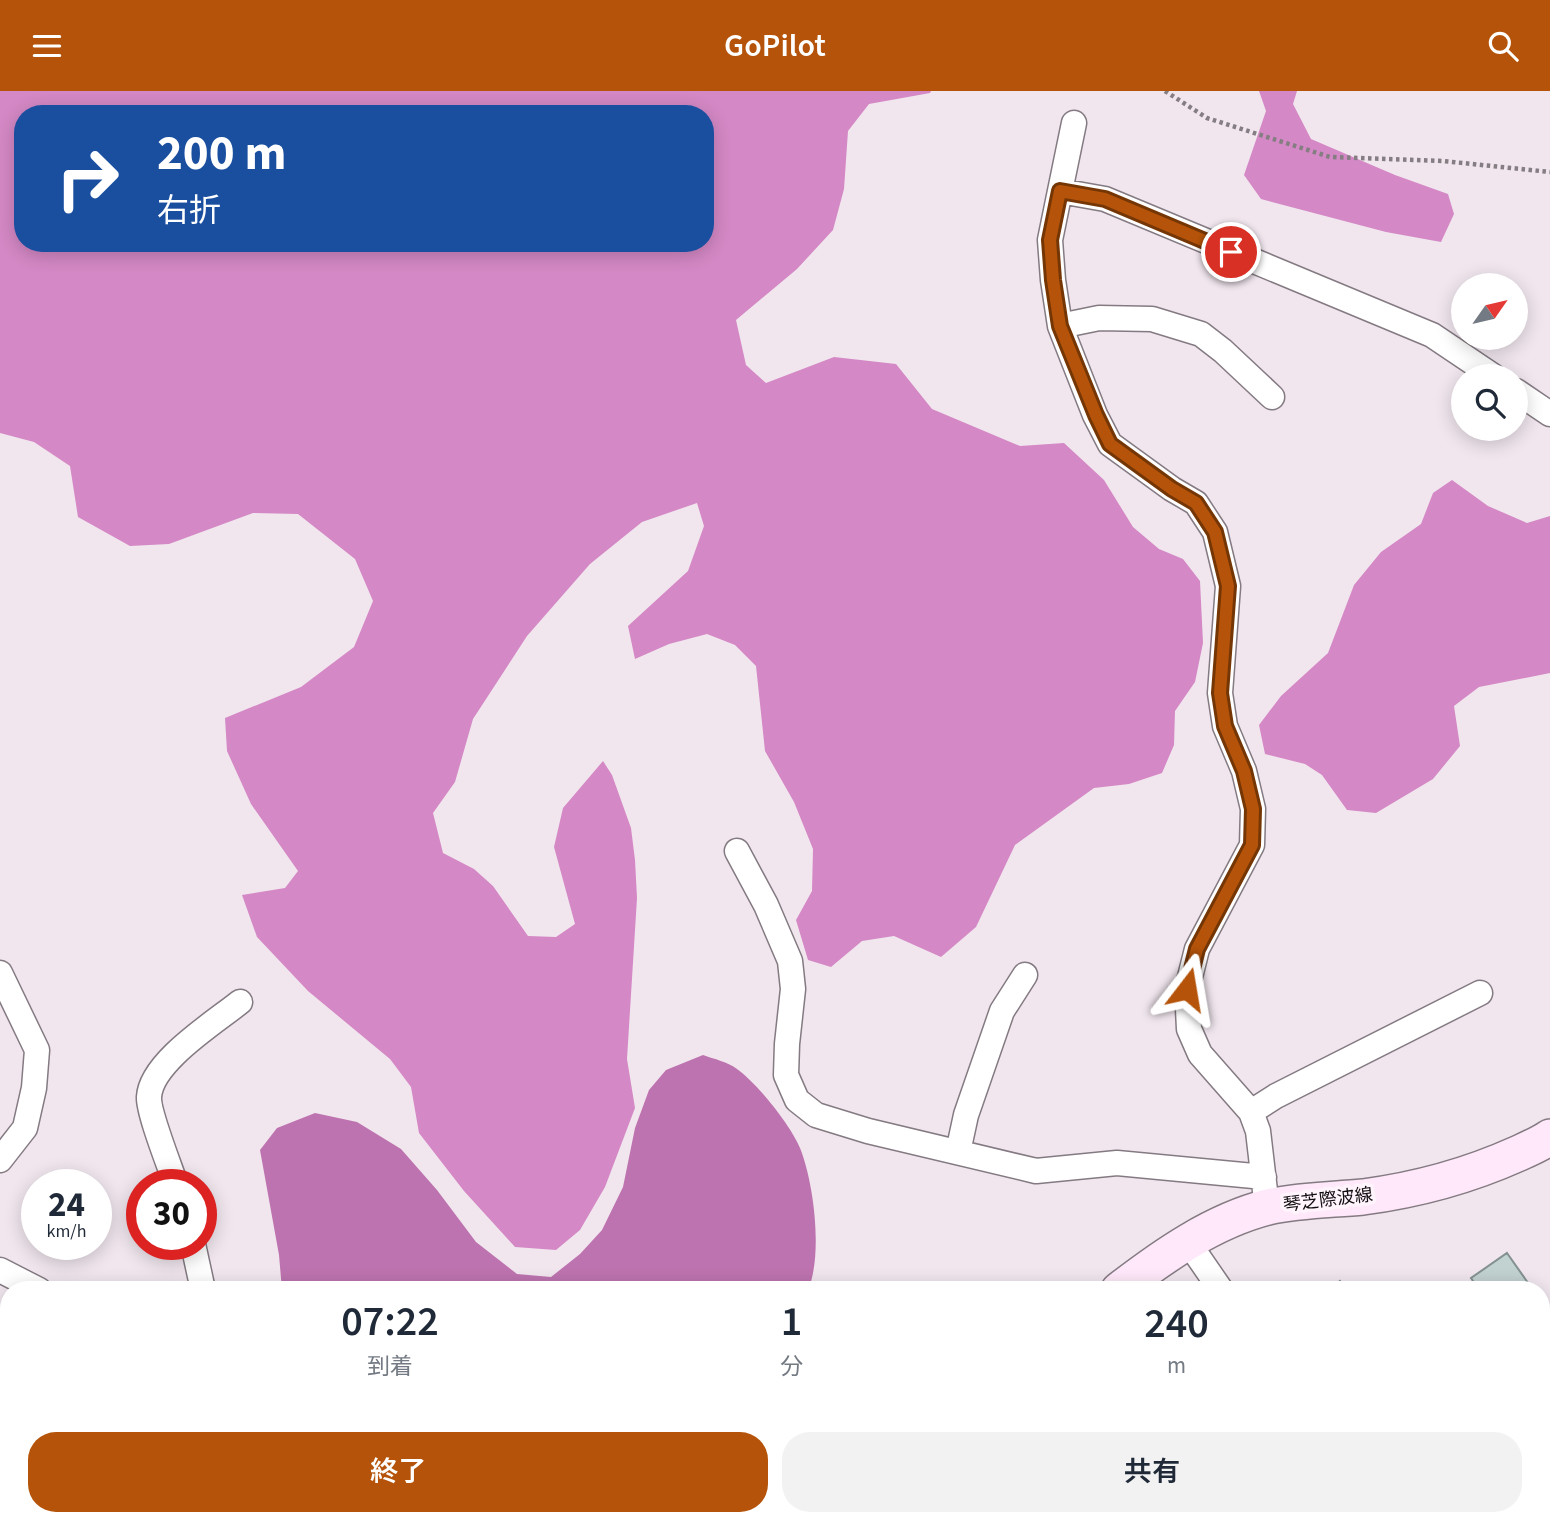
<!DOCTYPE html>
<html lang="ja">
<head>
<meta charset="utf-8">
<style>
	:root { --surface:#fff; --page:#f2f2f3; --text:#1f2937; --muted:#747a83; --accent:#b45309 }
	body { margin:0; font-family:"Source Sans 3","Noto Sans JP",sans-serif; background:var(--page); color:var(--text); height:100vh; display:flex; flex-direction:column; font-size:26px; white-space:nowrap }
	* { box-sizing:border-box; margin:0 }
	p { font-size:23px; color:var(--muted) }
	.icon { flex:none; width:38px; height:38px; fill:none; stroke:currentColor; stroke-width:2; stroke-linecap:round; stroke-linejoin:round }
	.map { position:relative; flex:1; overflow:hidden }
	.details { position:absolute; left:0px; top:1190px; width:1550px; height:245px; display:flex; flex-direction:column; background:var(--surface); border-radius:28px 28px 0 0; box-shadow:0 4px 18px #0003 }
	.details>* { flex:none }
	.top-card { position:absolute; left:14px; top:14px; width:700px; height:147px; border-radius:28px; box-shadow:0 4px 18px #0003; background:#1a4fa0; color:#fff; overflow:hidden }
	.needle { width:46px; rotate:56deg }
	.controls { position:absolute; left:1451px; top:182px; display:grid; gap:14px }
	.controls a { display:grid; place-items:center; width:77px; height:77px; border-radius:50%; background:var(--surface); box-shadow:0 4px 18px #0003; font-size:35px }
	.speed { position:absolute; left:21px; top:1078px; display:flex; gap:14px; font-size:35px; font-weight:700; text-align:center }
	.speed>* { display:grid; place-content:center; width:91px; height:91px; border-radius:50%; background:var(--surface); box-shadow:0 4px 18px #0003; line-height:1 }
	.speed small { font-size:18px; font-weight:400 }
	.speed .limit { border:10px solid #d22; background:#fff; color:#111 }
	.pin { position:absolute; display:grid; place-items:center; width:60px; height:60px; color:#fff; margin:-30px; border:4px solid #fff; border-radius:50%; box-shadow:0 2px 7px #0007 }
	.me { position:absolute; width:77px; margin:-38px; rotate:14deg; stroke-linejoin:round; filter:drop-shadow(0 0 5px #0008) }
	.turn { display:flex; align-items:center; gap:24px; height:147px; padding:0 28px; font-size:32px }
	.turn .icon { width:91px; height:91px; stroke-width:2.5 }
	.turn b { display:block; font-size:49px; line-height:60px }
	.eta { display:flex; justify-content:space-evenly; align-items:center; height:119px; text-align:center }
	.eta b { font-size:42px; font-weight:600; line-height:49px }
	.button { display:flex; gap:14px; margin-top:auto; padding:14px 28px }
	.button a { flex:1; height:80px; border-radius:28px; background:var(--accent); color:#fff; font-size:28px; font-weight:600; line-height:80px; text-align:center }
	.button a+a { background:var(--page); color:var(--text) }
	header { display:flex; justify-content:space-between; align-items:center; height:91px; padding:0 28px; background:var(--accent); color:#fff; font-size:32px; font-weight:600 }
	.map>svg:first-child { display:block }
	.forest { fill:#d488c5; fill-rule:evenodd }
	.water { fill:#bd73af }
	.building { fill:#c2d2d0; stroke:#839190; stroke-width:2 }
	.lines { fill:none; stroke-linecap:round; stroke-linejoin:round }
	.minor-casing { stroke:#847a82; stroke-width:27 }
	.tertiary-casing { stroke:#847a82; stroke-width:34 }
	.secondary-casing { stroke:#847a82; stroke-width:38 }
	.path { stroke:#847d82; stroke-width:4.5; stroke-dasharray:3.5 3.5; stroke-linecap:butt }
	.minor { stroke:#fff; stroke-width:24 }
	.tertiary { stroke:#fff; stroke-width:32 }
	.secondary { stroke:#fee8f9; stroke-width:35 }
	.route-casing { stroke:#753606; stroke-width:18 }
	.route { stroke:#b45309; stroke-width:12 }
	.labels { text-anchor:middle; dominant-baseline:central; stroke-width:7; stroke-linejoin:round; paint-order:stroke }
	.street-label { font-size:18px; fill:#100d0f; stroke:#fff3fc }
</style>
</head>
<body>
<header><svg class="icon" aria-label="menu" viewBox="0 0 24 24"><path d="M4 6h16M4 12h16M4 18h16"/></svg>GoPilot<svg class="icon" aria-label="search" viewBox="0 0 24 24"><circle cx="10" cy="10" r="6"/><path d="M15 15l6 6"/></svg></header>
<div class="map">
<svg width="1550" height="1435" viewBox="0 0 1550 1435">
	<rect width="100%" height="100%" fill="#f1e6ee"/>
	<!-- forest -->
	<path class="forest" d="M0,0H931L930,2L869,13L848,40L844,98L833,139L797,178L736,229L746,274L766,292L834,266L896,273L932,318L1020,355L1064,352L1104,389L1133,436L1159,458L1183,468L1200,490L1203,552L1195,591L1175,620L1174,654L1162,682L1129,693L1094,697L1015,754L976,836L941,866L894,845L862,850L831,876L808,869L796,829L812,800L813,758L794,711L765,660L756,575L735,554L707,543L669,553L635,568L628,535L688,480L704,435L697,412L642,431L590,473L527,545L473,628L455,691L433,722L443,762L474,778L493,795L528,845L556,846L575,833L554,756L563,717L603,670L612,684L631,737L635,769L637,807L627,968L635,1017L605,1096L580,1139L556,1159L515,1156L464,1100L419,1042L411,996L390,968L308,900L257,846L242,804L285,797L298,780L251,713L227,660L225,627L301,596L354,556L373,510L355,468L298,423L253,422L169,453L130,455L78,426L70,375L34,351L0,342ZM23,23H705V152H23Z
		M1259,0H1297L1293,13L1311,48L1395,84L1448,103L1454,123L1441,151L1386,141L1261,108L1244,84L1266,20Z
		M1452,389L1488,415L1527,432L1550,425V582L1479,596L1454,615L1460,655L1433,688L1376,722L1347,719L1322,684L1305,673L1265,663L1259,634L1281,605L1328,562L1354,494L1381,461L1421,433L1433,402Z"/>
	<!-- water -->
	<path class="water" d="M703,964C714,968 728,971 737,978C757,992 791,1035 800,1057C814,1092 823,1164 808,1199H282L279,1164L260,1059L277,1037L315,1022L357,1031L401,1058L437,1099L476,1151L517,1183L551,1186L580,1163L602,1139L623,1096L635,1037L649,999L666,979Z
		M289,1426H653L641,1435H283Z"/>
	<!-- building -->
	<path class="building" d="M1507,1162L1533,1199H1479L1471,1187Z
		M1340,1190L1346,1199H1328Z
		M1542,1212L1550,1224V1302L1542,1290Z
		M1078,1426H1118L1124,1435H1084Z
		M1239,1426H1278L1285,1435H1245Z"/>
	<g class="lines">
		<defs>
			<path id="minor" d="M1060,100L1074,32
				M1060,235L1099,227L1152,228L1201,243L1223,260L1272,306
				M1516,300L1550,323
				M737,760L766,814L790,870L793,898L787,953L786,984L797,1009L816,1024L868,1040L1036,1080L1117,1072L1264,1086
				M0,882L37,959L34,997L25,1037L0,1069
				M1251,1021L1276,1005L1480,902
				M958,1061L966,1024L1002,920L1025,884
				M176,1094C170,1076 148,1021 149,1006C151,971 214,932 240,911
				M1267,1117L1258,1040L1251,1021L1200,963L1189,938L1187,898L1197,858L1252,754L1253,718L1244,680L1225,635L1220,602L1228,495L1215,441L1196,412L1172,398L1110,353L1095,324L1060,235L1053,189L1050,149L1060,100L1105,108L1432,244L1493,285
				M1188,1151L1221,1199
				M193,1153L203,1199
				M0,1179L39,1199
				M1378,1426L1384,1435
				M258,1435V1426"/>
			<path id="tertiary" d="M1542,1406L1550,1400
				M1498,1435L1511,1426"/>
			<path id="secondary" d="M1119,1199C1163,1165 1213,1130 1268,1116C1299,1109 1331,1109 1363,1106C1416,1099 1468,1085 1517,1063C1528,1058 1540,1053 1550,1046
				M812,1435L823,1426"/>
		</defs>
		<!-- minor casing -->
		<use href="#minor" class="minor-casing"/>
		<!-- tertiary casing -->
		<use href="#tertiary" class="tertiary-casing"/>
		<!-- secondary casing -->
		<use href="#secondary" class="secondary-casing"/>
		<!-- path -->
		<path class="path" d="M1165,0L1207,27L1330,66L1443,70L1550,81"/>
		<!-- minor -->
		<use href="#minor" class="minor"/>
		<!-- tertiary -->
		<use href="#tertiary" class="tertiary"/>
		<!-- secondary -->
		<use href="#secondary" class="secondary"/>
	</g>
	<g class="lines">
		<defs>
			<path id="route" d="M1187,898L1197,858L1252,754L1253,718L1244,680L1225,635L1220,602L1228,495L1215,441L1196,412L1172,398L1110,353L1096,324L1060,235L1053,189L1050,149L1060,100L1105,108L1231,161"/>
		</defs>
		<!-- route casing -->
		<use href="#route" class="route-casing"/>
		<!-- route -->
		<use href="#route" class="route"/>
	</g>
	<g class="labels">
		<!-- street labels -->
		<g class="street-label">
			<text transform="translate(1328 1109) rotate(-7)">琴芝際波線</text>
		</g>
	</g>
</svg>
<div class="controls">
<a><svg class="needle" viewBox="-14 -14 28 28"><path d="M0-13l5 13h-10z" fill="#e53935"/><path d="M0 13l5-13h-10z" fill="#747a83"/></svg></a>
<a><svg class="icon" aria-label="search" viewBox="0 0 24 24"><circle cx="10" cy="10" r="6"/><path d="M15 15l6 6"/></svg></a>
</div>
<div class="speed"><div>24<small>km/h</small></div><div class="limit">30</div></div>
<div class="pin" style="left:1231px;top:161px;background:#d93025"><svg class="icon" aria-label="arrive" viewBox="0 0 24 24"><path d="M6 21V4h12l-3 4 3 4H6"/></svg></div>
<svg class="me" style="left:1187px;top:898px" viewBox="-20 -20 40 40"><path d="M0-17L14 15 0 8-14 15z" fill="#b45309" stroke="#fff" stroke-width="4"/></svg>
<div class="top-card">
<div class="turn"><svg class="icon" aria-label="right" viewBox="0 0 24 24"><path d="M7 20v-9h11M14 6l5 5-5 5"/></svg><div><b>200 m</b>右折</div></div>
</div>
<section class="details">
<div class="eta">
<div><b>07:22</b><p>到着</p></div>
<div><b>1</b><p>分</p></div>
<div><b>240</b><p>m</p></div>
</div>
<div class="button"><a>終了</a><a>共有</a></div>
</section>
</div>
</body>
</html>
